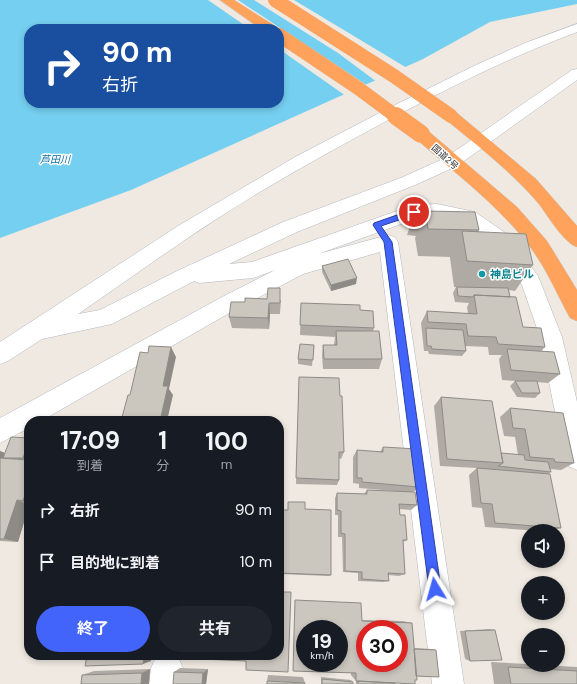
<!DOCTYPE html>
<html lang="ja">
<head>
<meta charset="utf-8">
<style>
	:root { --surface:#171b24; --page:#20242c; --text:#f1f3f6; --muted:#9ea1a6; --accent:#4264fb }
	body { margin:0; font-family:"DM Sans","Noto Sans JP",sans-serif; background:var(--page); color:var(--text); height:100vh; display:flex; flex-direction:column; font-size:15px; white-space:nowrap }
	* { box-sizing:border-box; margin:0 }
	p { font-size:13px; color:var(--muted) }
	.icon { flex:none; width:22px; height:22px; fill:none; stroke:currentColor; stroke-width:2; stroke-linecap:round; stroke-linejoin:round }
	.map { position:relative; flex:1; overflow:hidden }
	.details { position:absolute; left:24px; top:416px; width:260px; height:244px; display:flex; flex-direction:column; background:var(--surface); border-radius:16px; box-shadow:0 2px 6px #0003 }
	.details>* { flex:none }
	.banner { position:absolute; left:24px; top:24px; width:260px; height:84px; border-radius:16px; box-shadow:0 2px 6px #0003; background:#1a4fa0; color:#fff; overflow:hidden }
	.tools { position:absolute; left:521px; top:524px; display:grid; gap:8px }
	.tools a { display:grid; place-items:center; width:44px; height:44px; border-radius:50%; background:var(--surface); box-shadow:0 2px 6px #0003; font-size:20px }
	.speed { position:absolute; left:296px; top:620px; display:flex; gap:8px; font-size:20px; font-weight:700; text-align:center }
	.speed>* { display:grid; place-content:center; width:52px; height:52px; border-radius:50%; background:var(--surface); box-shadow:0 2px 6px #0003; line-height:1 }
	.speed small { font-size:10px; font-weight:400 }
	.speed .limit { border:6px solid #d22; background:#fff; color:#111 }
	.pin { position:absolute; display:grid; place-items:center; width:34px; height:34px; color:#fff; margin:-17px; border:2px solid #fff; border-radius:50%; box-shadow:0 1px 4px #0007 }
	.me { position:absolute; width:44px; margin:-22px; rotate:352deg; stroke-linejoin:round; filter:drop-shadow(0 0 3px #0008) }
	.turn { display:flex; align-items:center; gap:14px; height:84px; padding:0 12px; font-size:18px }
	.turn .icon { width:52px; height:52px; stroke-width:2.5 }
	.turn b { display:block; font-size:28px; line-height:34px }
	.eta { display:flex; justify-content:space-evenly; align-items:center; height:68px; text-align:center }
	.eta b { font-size:24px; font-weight:700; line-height:28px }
	.cta { display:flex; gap:8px; margin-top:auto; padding:8px 12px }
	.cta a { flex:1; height:46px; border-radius:24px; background:var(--accent); color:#fff; font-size:16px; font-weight:700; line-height:46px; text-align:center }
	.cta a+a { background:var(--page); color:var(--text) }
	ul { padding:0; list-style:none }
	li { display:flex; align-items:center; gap:12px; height:52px; padding:0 12px }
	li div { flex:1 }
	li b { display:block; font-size:15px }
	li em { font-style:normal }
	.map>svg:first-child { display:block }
	.water { fill:#75cff0; fill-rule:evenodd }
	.pier { fill:#efe9e1 }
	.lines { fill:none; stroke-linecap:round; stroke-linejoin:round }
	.minor-casing { stroke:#b4b7c1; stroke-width:1 }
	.highway-casing { stroke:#c9c9c9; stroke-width:1 }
	.minor { fill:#fff; fill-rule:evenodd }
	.highway { fill:#ffa35c; fill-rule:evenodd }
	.highway-bridge-far1-casing { stroke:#c9c9c9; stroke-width:14; stroke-linecap:butt }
	.highway-bridge-casing { stroke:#c9c9c9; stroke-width:18; stroke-linecap:butt }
	.highway-bridge-far1 { stroke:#ffa35c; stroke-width:14 }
	.highway-bridge { stroke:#ffa35c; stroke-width:18 }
	.wall { fill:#afaba4 }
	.shaded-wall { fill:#8e8b86 }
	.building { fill:#cbc7bf; stroke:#8e8b86; fill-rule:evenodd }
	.route { fill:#4264fb; stroke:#2b41a3 }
	.culture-dot { fill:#0f9aa8; stroke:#fff; stroke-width:1.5 }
	.labels { text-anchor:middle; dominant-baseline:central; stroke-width:3; stroke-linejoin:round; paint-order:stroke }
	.far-street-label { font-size:9px; fill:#2e2e2e; stroke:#fff }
	.far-water-label { font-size:10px; font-style:italic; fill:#0d6fa3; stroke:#fff }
	.culture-label { font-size:11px; font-weight:bold; fill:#0d838f; stroke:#fff; text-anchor:start }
</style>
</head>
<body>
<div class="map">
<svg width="577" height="684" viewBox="0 0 577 684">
	<rect width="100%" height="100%" fill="#efe9e1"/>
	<!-- water -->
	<path class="water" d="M0,0H577V4L490,22L423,59L131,190L0,238ZM29,29H279V103H29Z"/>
	<!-- pier -->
	<path class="pier" d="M208,0H238L368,86L346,96L279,49V29H250Z
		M254,0H294L407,68L377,82L338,53Z"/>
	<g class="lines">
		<defs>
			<path id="minor" d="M577,24V32C518,54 462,81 407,110C343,144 279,179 218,218C170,249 125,282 78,314L100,310L177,271L283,222L403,177L445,158L572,70L577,69V80L457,166L415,185L297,232L229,264L252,262L414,205L437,204L475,212L507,234L538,276L562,337L577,402V470L568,466L564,457L540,337L522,285L493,244L463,223L437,218L415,219L318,254L388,235L395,237L398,242L464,684H432L380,252L303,274L238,308L41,421H29V428L0,443V418L224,296L275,270L253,278L199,283L194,281L112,324L42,339L8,361L0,364V342L178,226L295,157L387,109L478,64L525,43Z
				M161,655H173L178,657L183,668L181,684H149L151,668L156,657Z"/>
			<path id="highway" d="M220,0H234L275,26L277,29H261Z
				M451,111L457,113L536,179L577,226V247C564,243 548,216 539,204C512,172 478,146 445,119L443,116L445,113Z
				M421,129L427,130L517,207L547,241L577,290V321L570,318C558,296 548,272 533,251C503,209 454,172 415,138L413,134L415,130Z"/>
		</defs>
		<!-- minor casing -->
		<use href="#minor" class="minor-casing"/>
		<!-- highway casing -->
		<use href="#highway" class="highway-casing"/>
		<!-- minor -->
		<use href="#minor" class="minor"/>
		<!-- highway -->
		<use href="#highway" class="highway"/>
		<defs>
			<path id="highway-bridge-far1" d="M275,0L394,76L451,116
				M279,35L358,88L397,117"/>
			<path id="highway-bridge" d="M396,116L421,134"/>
		</defs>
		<!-- highway-bridge-far1 casing -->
		<use href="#highway-bridge-far1" class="highway-bridge-far1-casing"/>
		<!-- highway-bridge casing -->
		<use href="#highway-bridge" class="highway-bridge-casing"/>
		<!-- highway-bridge-far1 -->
		<use href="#highway-bridge-far1" class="highway-bridge-far1"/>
		<!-- highway-bridge -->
		<use href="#highway-bridge" class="highway-bridge"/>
	</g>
	<!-- wall -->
	<path class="wall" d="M425,211L479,230V232L533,265L515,291L509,290L510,297L523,327L545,347L541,351L560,374L548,383L537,382L540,393L535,398L517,397L510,386L515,381H517L502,380L499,359L502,355H489L488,347L465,346L466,351L462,356L429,354L428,351H424L421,323L427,311L468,314L467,307L469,303L455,302L453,293L456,287H454L450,258V257L418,256L415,238L416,236L407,235L409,229L421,221Z
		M322,266L356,284L331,291L322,272Z
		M281,300L280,314H270L269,329L232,328L229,317L245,302Z
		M301,303L360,310L374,328L373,331L382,359L379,369H323L322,355L323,345H334L335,337L300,335Z
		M314,345L312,366L298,364V359Z
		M299,377L340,396L344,452L341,459L339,458V480L337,485L296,484Z
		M441,397L501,453L518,455L515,437L504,436L500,417L510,408L574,463L561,470L550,469L551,472L548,474L561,528L550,531H540L485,527L482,508L472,507L469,475L477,468L440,466L434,406Z
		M29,438V506L18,542L0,541V451L5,453Z
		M383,447L419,487L413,492L417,505L411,510L399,509L400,515L407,540L403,542L405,574L399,576L388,575L389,581L383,582L358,581V573L343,572L342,537H338V515H335V498L337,493L364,494L367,490L407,492L359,488V484L353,483V457L357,450L380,452Z
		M305,509L331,575L329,576L279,574V510Z
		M295,600L362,620L403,621L412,623L414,648L432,649L436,650L416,676L395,683V684H356V681L351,675V673L293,671Z
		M489,629L495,630L470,661L465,659L460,631Z
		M491,662L528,664V665H544L577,667V684H494Z
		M180,668L208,669L206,684L174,672Z
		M150,669L149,684L82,675L94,671Z
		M268,675L303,677L305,683L267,681Z
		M321,677L351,680L353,682V684H321Z"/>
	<!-- shaded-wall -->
	<path class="shaded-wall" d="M357,278L356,284L331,291V285Z
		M269,303L270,314L269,329L268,318Z
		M171,347L176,357L169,389L173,395L167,421H160L163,386Z
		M29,442V462L23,458Z
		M0,451L7,454L3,458L5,459L0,474Z
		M25,495L29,497V503L23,501Z
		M17,500L29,505L18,542L4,539Z
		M144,655H152L151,661L143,664Z
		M150,669L149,684H141L142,673Z
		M208,669L206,684H202L203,673Z"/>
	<!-- building -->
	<path class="building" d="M425,211L475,212L479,230L428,229Z
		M421,221L418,229H409L416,222Z
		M462,231L526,234L533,265L467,261Z
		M348,259L357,278L331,285L322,266Z
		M457,287L508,288L510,297L476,295H474L473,297L458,296Z
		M268,288H280V303H269L268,318L229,317L231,302H245V298L267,299Z
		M474,295L516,297L523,327L541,328L545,347L498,344L496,337L468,336L466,324L428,322L427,311L477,314Z
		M301,303L360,305V310L373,311L374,328L300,325Z
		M426,328L463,330L466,351L432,349L431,346H427Z
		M336,331H379L382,359H324L323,345H337Z
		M300,344L314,345L313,360L298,359Z
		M149,346L171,347L163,386H168L160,421H121L128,395H130L140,352L148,353Z
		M507,349L554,352L560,374L511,370Z
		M299,377L339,378L340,396H342L344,452H339V480L296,478Z
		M515,381H537L540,393H522Z
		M441,397L492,401L503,463L447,459Z
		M510,408L563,413L574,463L555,462L554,459L530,457L525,429L513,428Z
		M11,437L29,438V442L23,458H3Z
		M383,447L417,449L419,487L362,482V478H357V450L383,452Z
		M501,453L524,455L525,460L548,462L551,472L498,466L503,463Z
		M0,458L29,460V478L27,482H29V496L25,495L23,501L17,500L4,539H0Z
		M477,468L550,474L561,528L495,523L492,504L481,503Z
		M367,490L415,492L417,505L399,504L400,515H405L407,540H403L405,574L388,573L389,581L362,579V572L345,571V534L341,533V511L337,510V493L367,494Z
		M288,502H305V509L331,510V575L279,573V510H288Z
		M279,592H291L288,672L246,670V661L179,658L180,655H279Z
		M295,600L361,603L362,621L412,623L417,680H415V684L356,681V673L293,671ZM305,629H339V663H305ZM365,629H399V663H365Z
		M495,630L502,660L470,661L465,631Z
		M414,649L436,650L439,677L416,676Z
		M87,655H144L143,664L85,666Z
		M508,667L577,671V684H511Z
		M174,672L203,673L202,684H173Z
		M142,673L141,684H81L82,675Z
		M322,679L353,682V684H322Z
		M267,681L305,683V684H267Z
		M358,681L395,683V684H358Z"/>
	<!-- route -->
	<path class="route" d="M414,209L417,210V214L381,226L392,242L441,589L440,593L435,595L431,593L429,589L384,242L373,225L374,223Z"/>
	<!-- markers -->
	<circle class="culture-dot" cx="482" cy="274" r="4"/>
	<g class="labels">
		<!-- far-street labels -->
		<g class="far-street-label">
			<text transform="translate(445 157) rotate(42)">国道2号</text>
		</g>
		<!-- far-water labels -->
		<g class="far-water-label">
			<text x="55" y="159">芦田川</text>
		</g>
		<!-- culture labels -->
		<g class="culture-label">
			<text x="490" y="274">神島ビル</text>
		</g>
	</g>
</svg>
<div class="tools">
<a><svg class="icon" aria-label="sound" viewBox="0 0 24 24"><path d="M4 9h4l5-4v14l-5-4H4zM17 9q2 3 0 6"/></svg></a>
<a>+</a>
<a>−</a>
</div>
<div class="speed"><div>19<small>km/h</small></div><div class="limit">30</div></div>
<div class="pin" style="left:414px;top:212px;background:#d93025"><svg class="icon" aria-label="arrive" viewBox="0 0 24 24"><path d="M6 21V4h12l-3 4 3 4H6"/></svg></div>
<svg class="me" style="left:435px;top:589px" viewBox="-20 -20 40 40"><path d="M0-17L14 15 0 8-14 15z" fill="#4264fb" stroke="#fff" stroke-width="4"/></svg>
<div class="banner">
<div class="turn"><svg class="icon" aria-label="right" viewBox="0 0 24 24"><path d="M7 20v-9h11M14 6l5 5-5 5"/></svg><div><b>90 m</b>右折</div></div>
</div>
<section class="details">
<div class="eta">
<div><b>17:09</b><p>到着</p></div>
<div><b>1</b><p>分</p></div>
<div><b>100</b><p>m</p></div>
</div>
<ul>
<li><svg class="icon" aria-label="right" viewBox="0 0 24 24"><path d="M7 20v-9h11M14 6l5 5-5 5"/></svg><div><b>右折</b></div><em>90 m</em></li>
<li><svg class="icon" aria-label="arrive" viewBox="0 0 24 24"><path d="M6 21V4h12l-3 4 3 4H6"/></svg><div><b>目的地に到着</b></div><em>10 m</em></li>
</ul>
<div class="cta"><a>終了</a><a>共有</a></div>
</section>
</div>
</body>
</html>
